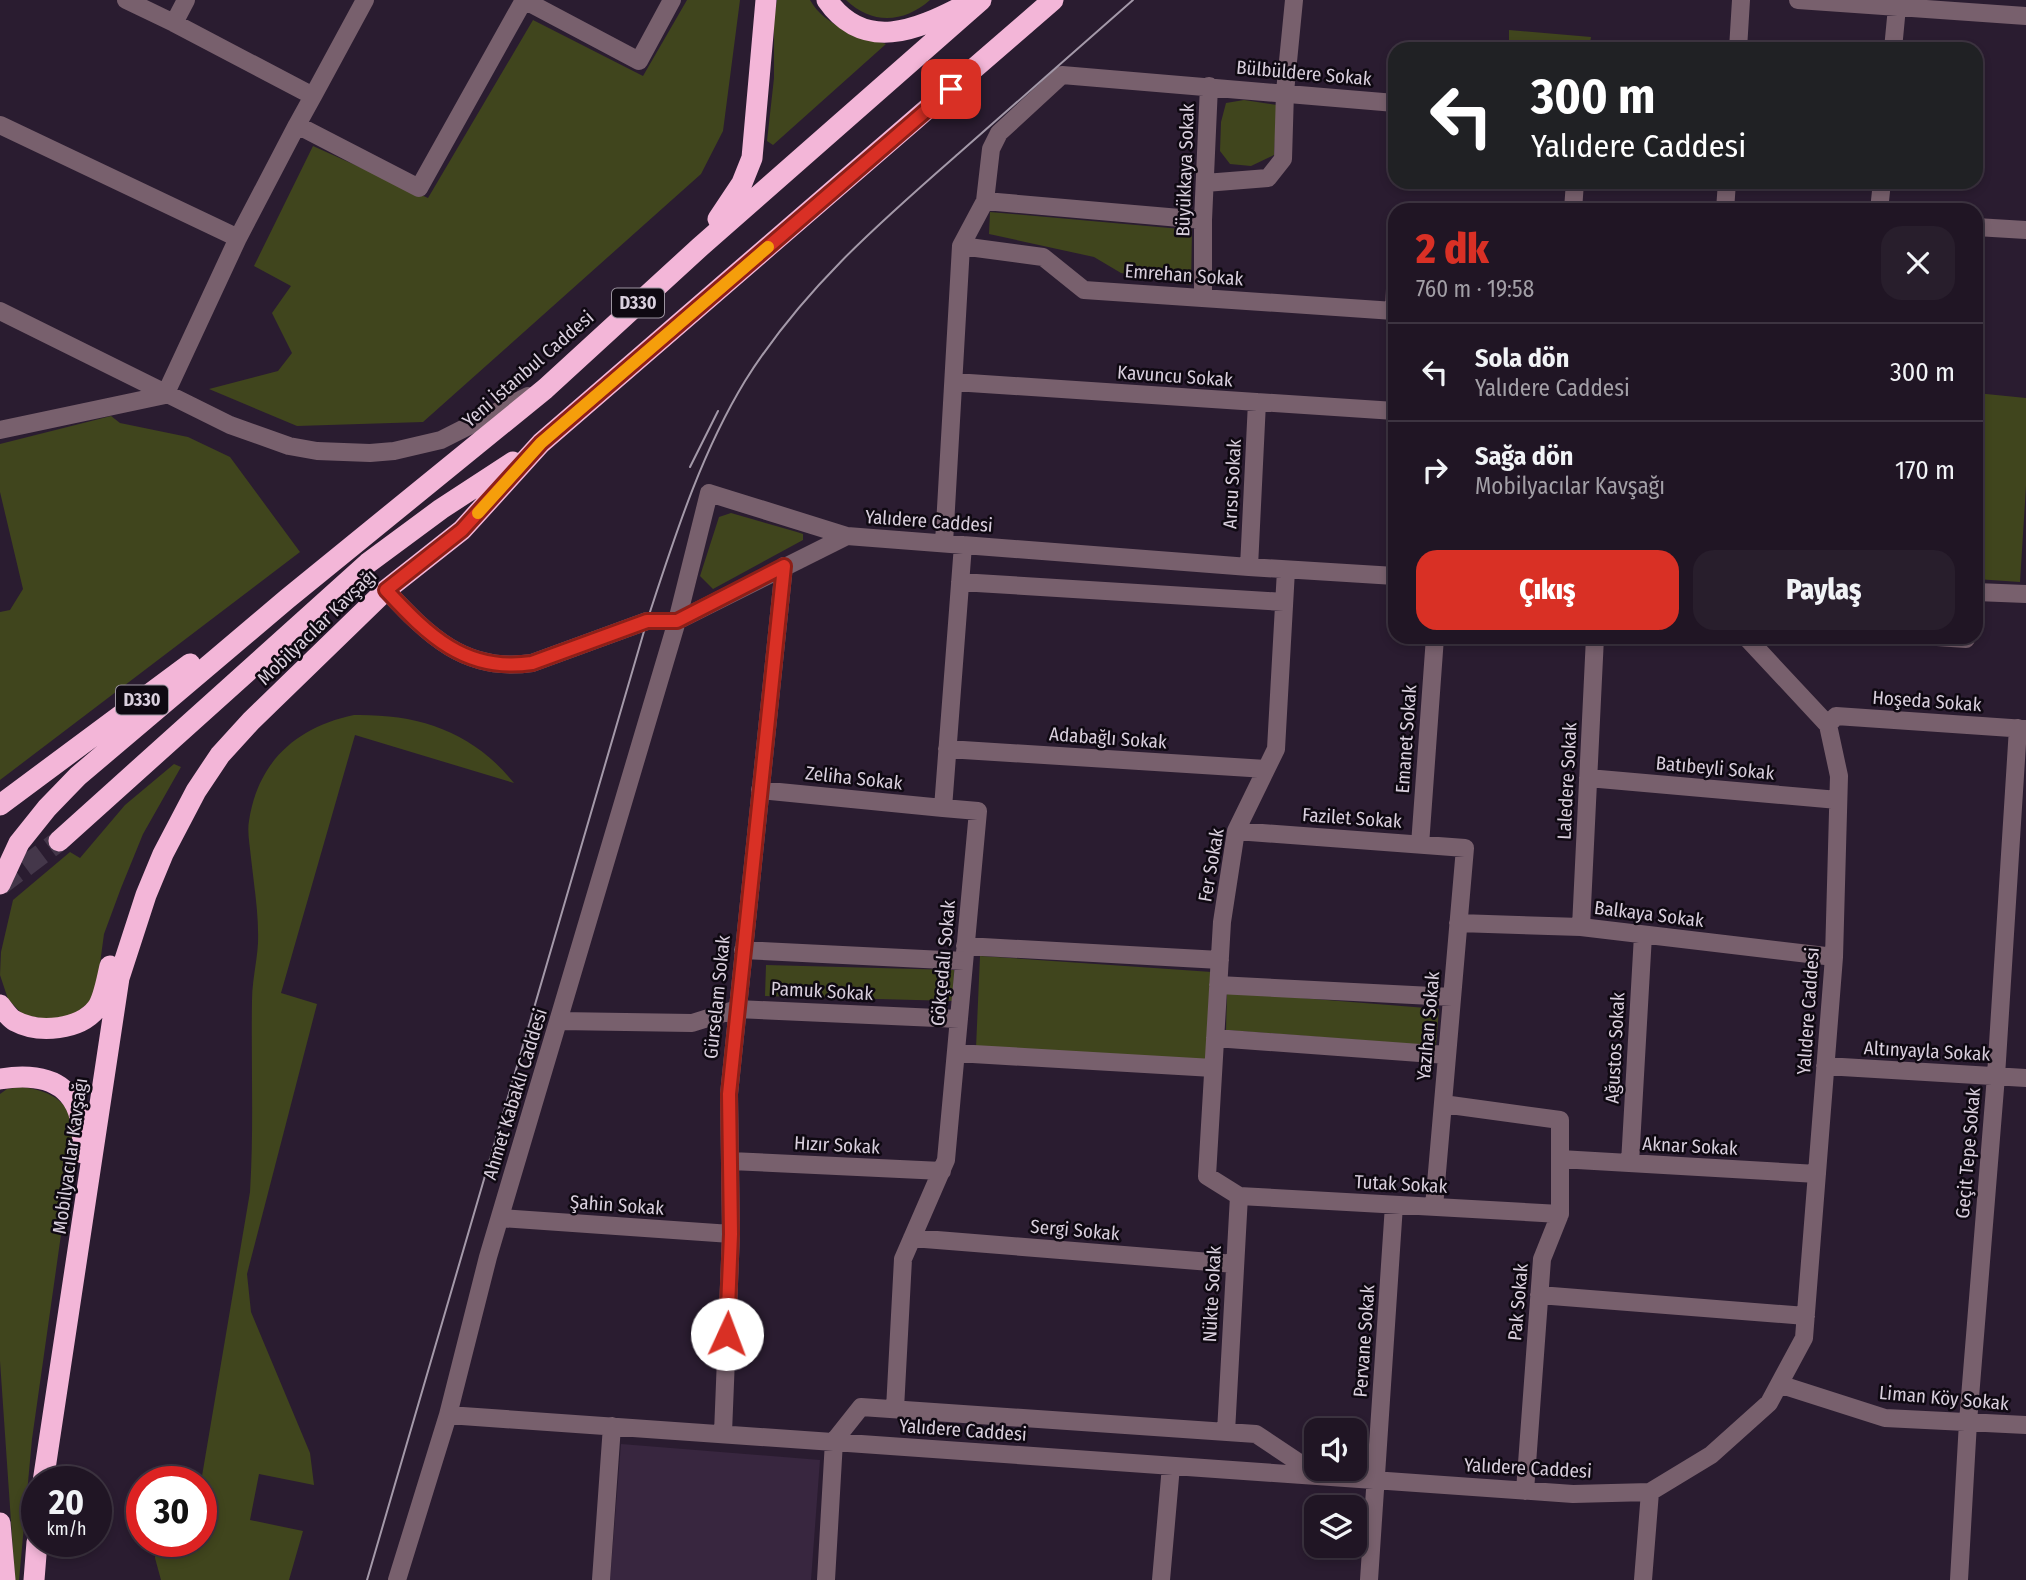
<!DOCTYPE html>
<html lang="tr">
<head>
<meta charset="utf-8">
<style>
	:root { --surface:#201524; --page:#281e2c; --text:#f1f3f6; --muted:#a29fa6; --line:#3d3441; --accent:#d93025 }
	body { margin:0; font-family:"Fira Sans Condensed",sans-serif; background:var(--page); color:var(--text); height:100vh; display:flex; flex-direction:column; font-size:26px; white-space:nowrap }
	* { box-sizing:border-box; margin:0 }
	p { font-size:23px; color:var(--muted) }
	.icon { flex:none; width:38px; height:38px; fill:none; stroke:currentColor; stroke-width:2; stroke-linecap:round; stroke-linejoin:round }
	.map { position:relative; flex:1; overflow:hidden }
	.drawer { position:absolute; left:1388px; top:203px; width:595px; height:441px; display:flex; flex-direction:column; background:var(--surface); border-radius:21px; box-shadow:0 4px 10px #0003,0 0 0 2px var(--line) }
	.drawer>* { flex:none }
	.hud { position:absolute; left:1388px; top:42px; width:595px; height:147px; border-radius:21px; box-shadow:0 4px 10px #0003,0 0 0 2px var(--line); background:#202124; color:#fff; overflow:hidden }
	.fabs { position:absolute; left:1304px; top:1418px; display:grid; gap:14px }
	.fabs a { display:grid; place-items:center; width:63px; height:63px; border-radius:14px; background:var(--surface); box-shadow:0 4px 10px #0003,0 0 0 2px var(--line); font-size:35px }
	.speed { position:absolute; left:21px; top:1466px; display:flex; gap:14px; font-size:35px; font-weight:700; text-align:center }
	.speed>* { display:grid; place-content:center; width:91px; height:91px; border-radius:50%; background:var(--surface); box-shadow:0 4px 10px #0003,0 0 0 2px var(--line); line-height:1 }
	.speed small { font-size:18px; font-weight:400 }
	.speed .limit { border:10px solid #d22; background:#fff; color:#111 }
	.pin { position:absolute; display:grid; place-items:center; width:60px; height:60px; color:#fff; margin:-30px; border-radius:14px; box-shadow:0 4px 10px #0006 }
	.me { position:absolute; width:77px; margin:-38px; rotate:2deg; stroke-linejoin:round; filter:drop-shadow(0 0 5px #0008) }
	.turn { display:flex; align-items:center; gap:24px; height:147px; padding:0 28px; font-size:32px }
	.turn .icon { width:91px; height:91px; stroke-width:2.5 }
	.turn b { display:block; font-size:49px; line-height:60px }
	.round { display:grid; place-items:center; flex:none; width:74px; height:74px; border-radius:21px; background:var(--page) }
	.summary { display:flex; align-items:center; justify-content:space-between; height:119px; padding:0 28px }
	h1 { font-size:42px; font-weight:800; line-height:52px; color:var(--accent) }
	.action { display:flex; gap:14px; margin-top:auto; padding:14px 28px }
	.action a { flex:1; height:80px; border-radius:21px; background:var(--accent); color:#fff; font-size:28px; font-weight:800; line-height:80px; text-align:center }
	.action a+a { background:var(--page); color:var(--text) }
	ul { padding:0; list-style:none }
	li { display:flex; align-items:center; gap:21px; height:98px; padding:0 28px; border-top:2px solid var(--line) }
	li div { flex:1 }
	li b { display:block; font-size:26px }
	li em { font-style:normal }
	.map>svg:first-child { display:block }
	.built { fill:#38263f }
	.green { fill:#40451d }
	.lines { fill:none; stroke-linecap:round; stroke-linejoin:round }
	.highway-tunnel { stroke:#44374a; stroke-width:21; stroke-dasharray:21 10; stroke-linecap:butt }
	.minor { stroke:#78606d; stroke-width:18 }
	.highway { stroke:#f3b6d8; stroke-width:21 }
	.tram { stroke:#a499a9; stroke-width:2 }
	.route-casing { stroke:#8d1f18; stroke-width:18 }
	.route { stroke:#d93025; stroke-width:12 }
	.slow { stroke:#f59e0b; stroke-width:12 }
	.labels { text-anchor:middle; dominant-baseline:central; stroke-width:5; stroke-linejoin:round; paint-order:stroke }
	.shield { fill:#0f0912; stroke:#9c94a0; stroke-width:2 }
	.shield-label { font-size:18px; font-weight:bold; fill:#d9cfdd }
	.street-label { font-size:19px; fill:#d9cfdd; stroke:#0f0912 }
</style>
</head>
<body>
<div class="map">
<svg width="2026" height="1580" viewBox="0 0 2026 1580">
	<rect width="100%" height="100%" fill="#2a1c30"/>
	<!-- built -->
	<path class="built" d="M621,1444L820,1460L811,1580H610Z"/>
	<!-- green -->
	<path class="green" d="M687,0H740L723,131L701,174L423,422L297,426L209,389L278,371L292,353L272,313L291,286L254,266L313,146L428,198L533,20L643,76Z
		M777,0H810C825,27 859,35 886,44L773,145L767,141L774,78V18Z
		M846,0H930C904,23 872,25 846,0Z
		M1509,30L1591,37L1589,49H1509Z
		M1244,100L1277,105L1274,155L1251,166L1230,164L1220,151L1221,122L1226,103Z
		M990,212L1192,230L1191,285L1121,273L1094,257L989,234Z
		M1976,393L2026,398V486L2020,582L1976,579Z
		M111,416L120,423L188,437L230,457L300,552L0,780V612L10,610L23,589L0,492V444Z
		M731,513L797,532L803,534V540L713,589L700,576L719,517Z
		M354,715C419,714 472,731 514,783L355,735L281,993L317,1004L247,1274L251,1312L310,1453L314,1485L259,1474L250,1520L303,1531L289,1580H161L155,1558L156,1542L189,1546L191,1542H201V1482L250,1192C254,1128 251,1065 252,1001C252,981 257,962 258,943C259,914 254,886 251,858C250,846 247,832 249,821C258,761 297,727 354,715Z
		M174,764L181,767L143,834L121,888L104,934L96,993L87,1004L73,1015L51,1020L23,1015L8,999L0,975L1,952L13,900L70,852L80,858L125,805Z
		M980,956L1212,972L1207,1060L976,1048Z
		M766,965L954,970L953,1001L765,996Z
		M1227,992L1439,1009L1436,1046L1226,1030Z
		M21,1087C52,1090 74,1104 75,1136L32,1439L19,1580H15L0,1361V1094L7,1089Z"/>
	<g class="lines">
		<!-- highway-tunnel -->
		<path class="highway-tunnel" d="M0,885L59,841"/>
		<!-- minor -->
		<path class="minor" d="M126,0L174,23L186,0
			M1798,0L2026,16
			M174,23L313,96L297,125
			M1738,49L1741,0
			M1893,49L1897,7
			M313,96L365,0
			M0,125L238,238
			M1205,183L1268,178L1283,159L1285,92L1294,0
			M985,201L991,149L999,133L1062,75L1395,103
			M1573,210L1575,182
			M1725,210L1727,182
			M1879,210L1882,182
			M1976,227L2026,230
			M961,246L1043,257L1084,290L1394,311L1395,289
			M1203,298V220L1209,86
			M0,311L230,425L289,446L317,451L370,453L394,451L441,440L528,396
			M954,382L1395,411
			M165,395L238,238L297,125L419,188L524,0L639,61L672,0
			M0,430L165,395
			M944,543L961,246L985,201L1203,220
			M1249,567L1257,402
			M960,582L1284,602
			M386,590C428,635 465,673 532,663L647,621H677L847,536L1249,567L1395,576
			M1976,592L2026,594
			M1937,637L1966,639V637
			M1828,725L1836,716L2026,729
			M947,749L1266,769
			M1588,778L1838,800
			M760,790L943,808
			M1236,831L1465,848L1434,1207
			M1420,845L1435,637
			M1458,923L1581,927L1834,957
			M1581,927L1595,637
			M965,946L1220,960
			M743,950L964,961
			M1218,985L1452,997
			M559,1021L692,1023L737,1009L959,1019
			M1215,1038L1447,1055
			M956,1053L1213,1068
			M1825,1066L2026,1078
			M1443,1104L1560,1120V1214L1542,1259L1525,1491
			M1560,1159L1817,1174
			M730,1161L942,1171
			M1630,1163L1643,935
			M1239,1196L1560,1214
			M500,1218L731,1234
			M912,1238L1235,1264
			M1539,1295L1806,1316
			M1779,1384L1885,1418L2026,1425
			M895,1409L903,1259L946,1160L978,811L943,808L963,545
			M448,1415L1573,1494L1650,1492L1711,1455L1769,1403L1804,1338L1834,957L1839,776L1828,725L1746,637
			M1226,1432L1239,1196L1207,1176L1222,922L1236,831L1276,749L1286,570
			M723,1433L731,1234L729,1094L784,566
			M397,1580L448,1415L488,1257L677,621L709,493L847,536
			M601,1580L612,1426
			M826,1580L834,1441L861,1407L1256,1434L1316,1474
			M1161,1580L1171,1466
			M1369,1580L1394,1205
			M1643,1580L1650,1492
			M1959,1580L1968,1422L1996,1076L2018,728"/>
		<!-- highway -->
		<path class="highway" d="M827,0C864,53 917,30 963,6
			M718,219L742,183L752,158L766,0
			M0,805L190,664
			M59,841L368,563L441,509L513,462
			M0,884L19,843L47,808L78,776L287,599L545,389L700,247L981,0
			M0,1005C4,1010 9,1018 15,1021C39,1034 80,1030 97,1008C104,998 107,978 110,966
			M0,1079C57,1070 87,1093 82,1153
			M43,1482L119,978L146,895L163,854L196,791L220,755L251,721L386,590L462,530L541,443L1053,0
			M0,1523L5,1580
			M34,1580L37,1542"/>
		<!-- tram -->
		<path class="tram" d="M690,467L718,411
			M367,1580L647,621C674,539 700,455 745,381C802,290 878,224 958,154C1016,103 1075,51 1133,0"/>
	</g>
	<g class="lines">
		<defs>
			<path id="route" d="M727,1334L731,1234L729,1094L784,566L677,621H647L532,663C465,673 428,635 386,590L462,530L541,443L951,89"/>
		</defs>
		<!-- route casing -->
		<use href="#route" class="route-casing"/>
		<!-- route -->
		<use href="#route" class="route"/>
		<!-- slow -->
		<path class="slow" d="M478,513L541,443L768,247"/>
	</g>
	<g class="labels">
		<!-- shield labels -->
		<g class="shield">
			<rect x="612" y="288.5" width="52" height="29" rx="5"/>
			<rect x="116" y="685.5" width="52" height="29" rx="5"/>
		</g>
		<g class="shield-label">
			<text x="638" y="303">D330</text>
			<text x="142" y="700">D330</text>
		</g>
		<!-- street labels -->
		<g class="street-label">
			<text transform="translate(1304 73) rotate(5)">Bülbüldere Sokak</text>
			<text transform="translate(1185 170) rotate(-88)">Büyükkaya Sokak</text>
			<text transform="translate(1184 275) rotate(4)">Emrehan Sokak</text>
			<text transform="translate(528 369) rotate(-41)">Yeni İstanbul Caddesi</text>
			<text transform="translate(1175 376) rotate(4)">Kavuncu Sokak</text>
			<text transform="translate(1232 484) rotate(-87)">Arısu Sokak</text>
			<text transform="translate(929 521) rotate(4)">Yalıdere Caddesi</text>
			<text transform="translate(317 627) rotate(-44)">Mobilyacılar Kavşağı</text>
			<text transform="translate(1927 701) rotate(4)">Hoşeda Sokak</text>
			<text transform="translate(1108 738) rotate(4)">Adabağlı Sokak</text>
			<text transform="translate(1406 739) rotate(-86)">Emanet Sokak</text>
			<text transform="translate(1715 768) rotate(5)">Batıbeyli Sokak</text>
			<text transform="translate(854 778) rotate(6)">Zeliha Sokak</text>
			<text transform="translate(1567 781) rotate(-87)">Laledere Sokak</text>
			<text transform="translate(1352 818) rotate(4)">Fazilet Sokak</text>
			<text transform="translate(1211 865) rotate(-80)">Fer Sokak</text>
			<text transform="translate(1649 914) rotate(7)">Balkaya Sokak</text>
			<text transform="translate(943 963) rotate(-85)">Gökçedalı Sokak</text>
			<text transform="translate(822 991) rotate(3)">Pamuk Sokak</text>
			<text transform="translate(717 997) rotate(-84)">Gürselam Sokak</text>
			<text transform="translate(1808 1011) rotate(-86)">Yalıdere Caddesi</text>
			<text transform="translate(1428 1026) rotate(-85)">Yazıhan Sokak</text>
			<text transform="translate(1615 1048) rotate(-87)">Ağustos Sokak</text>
			<text transform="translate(1927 1051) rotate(3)">Altınyayla Sokak</text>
			<text transform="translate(515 1094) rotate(-73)">Ahmet Kabaklı Caddesi</text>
			<text transform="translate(837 1145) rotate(3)">Hızır Sokak</text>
			<text transform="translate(1690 1146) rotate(3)">Aknar Sokak</text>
			<text transform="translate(1968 1153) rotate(-85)">Geçit Tepe Sokak</text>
			<text transform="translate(70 1156) rotate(-82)">Mobilyacılar Kavşağı</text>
			<text transform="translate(1401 1184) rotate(3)">Tutak Sokak</text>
			<text transform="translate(617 1205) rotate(4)">Şahin Sokak</text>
			<text transform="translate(1075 1230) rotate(5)">Sergi Sokak</text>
			<text transform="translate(1212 1294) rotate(-87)">Nükte Sokak</text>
			<text transform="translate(1518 1302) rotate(-85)">Pak Sokak</text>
			<text transform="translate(1364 1341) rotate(-86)">Pervane Sokak</text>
			<text transform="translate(1944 1398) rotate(5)">Liman Köy Sokak</text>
			<text transform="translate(963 1430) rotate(4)">Yalıdere Caddesi</text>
			<text transform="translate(1528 1468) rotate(3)">Yalıdere Caddesi</text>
		</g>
	</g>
</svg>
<div class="fabs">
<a><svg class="icon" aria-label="sound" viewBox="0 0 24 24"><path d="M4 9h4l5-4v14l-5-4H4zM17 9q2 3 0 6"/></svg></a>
<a><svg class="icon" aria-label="layers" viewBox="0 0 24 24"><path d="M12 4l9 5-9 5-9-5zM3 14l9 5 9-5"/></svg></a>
</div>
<div class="speed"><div>20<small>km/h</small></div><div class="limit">30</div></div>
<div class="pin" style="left:951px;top:89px;background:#d93025"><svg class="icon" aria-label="arrive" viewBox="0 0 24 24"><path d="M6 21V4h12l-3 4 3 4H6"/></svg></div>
<svg class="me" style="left:727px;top:1334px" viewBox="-20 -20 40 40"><circle r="19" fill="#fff"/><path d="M0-13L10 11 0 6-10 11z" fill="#d93025"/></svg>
<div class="hud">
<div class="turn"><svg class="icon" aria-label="left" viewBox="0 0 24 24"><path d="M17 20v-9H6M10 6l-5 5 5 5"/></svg><div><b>300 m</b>Yalıdere Caddesi</div></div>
</div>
<section class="drawer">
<div class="summary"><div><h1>2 dk</h1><p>760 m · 19:58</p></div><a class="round"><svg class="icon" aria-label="close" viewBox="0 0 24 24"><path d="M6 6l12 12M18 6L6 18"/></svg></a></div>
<ul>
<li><svg class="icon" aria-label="left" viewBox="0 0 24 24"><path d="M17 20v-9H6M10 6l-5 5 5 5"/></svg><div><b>Sola dön</b><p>Yalıdere Caddesi</p></div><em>300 m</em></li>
<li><svg class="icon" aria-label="right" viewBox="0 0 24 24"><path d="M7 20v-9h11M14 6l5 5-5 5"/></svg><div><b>Sağa dön</b><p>Mobilyacılar Kavşağı</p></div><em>170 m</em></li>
</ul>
<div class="action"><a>Çıkış</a><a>Paylaş</a></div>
</section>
</div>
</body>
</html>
